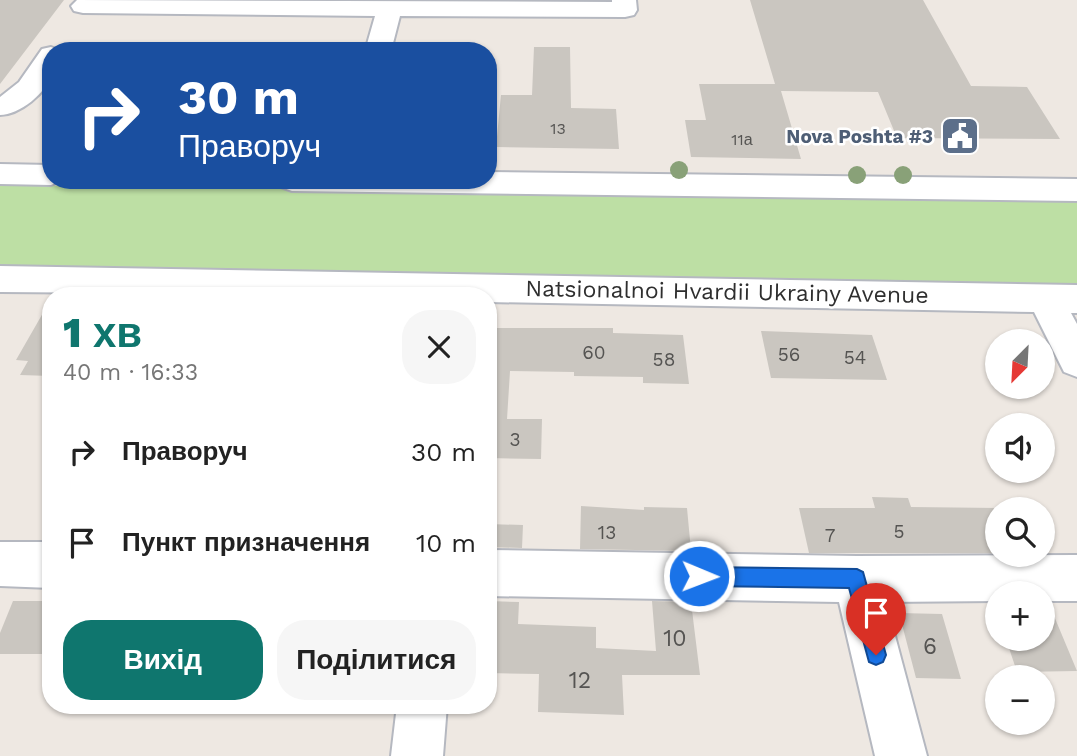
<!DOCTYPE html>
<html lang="uk">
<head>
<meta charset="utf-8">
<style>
	:root { --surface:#fff; --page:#f6f6f6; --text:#222; --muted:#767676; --accent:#0f766e }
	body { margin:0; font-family:"Work Sans",sans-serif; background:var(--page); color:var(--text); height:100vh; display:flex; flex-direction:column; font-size:26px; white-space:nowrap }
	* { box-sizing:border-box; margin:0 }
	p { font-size:23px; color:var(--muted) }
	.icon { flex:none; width:38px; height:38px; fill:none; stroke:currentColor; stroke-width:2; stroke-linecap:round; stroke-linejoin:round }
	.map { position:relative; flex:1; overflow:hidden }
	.side { position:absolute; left:42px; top:287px; width:455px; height:427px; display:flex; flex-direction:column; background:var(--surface); border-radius:28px; box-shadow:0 2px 5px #0004 }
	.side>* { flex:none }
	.top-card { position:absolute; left:42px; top:42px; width:455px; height:147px; border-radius:28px; box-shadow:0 2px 5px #0004; background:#1a4fa0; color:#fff; overflow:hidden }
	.needle { width:46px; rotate:204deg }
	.buttons { position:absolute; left:985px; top:329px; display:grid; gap:14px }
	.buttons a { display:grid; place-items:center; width:70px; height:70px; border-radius:50%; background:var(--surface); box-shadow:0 2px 5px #0004; font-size:35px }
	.pin { position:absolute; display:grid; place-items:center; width:60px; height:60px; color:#fff; margin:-72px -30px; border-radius:50% 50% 50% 0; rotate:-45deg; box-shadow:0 0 7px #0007 }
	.pin .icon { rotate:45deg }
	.me { position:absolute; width:77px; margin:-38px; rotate:91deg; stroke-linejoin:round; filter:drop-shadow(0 0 5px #0008) }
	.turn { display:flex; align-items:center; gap:24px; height:147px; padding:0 21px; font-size:32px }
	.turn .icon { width:91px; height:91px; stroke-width:2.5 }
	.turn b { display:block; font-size:49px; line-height:60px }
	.round { display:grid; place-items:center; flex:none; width:74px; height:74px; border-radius:28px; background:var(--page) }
	.overview { display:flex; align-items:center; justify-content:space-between; height:119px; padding:0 21px }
	h1 { font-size:42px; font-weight:800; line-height:52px; color:var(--accent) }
	.button { display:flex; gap:14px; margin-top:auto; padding:14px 21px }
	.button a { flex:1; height:80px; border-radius:28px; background:var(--accent); color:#fff; font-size:28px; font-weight:800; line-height:80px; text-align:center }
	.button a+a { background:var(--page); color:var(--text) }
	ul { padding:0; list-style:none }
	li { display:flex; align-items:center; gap:21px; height:91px; padding:0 21px }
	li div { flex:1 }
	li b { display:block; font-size:26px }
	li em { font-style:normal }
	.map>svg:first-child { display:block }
	.green { fill:#bddfa4 }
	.building { fill:#cac6c0 }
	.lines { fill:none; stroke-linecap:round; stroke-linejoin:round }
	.minor-casing { stroke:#b5b8c0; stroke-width:4 }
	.minor { fill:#fff; fill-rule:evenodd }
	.tree { fill:#89a178 }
	.route { fill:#1a73e8; stroke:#114b97; stroke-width:2 }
	.labels { text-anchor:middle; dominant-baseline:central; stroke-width:5; stroke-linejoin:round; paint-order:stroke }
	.far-number-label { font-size:16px; fill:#555452 }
	.far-service-label { font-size:19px; font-weight:bold; fill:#4e5e75; stroke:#fff; text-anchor:end }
	.number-label { font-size:19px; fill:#555452 }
	.street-label { font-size:23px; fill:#2e2e2e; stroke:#fff }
	.near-number-label { font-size:23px; fill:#555452 }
</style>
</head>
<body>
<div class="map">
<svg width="1077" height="756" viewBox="0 0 1077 756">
	<rect width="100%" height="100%" fill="#eee8e2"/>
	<!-- green -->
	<path class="green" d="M0,185L1077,198V287L0,268Z"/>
	<!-- building -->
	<path class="building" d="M0,0H64L0,84Z
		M750,0H923L971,86L1027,87L1060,139L897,138L878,92L781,91L801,159L691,157L685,120H706L699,84H775Z
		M534,47H570L571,108L616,109L619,149L496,147L501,95H532Z
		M51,299V376L20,375L28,361L16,360Z
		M488,328H613V333L683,335L689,384L643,383V377L574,376V372L510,371L507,419H542L541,459L488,458Z
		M761,331L872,335L887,380L771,378Z
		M872,497L908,498L911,507L998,508V553H809L799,508H875Z
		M581,506L644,510V507L687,508L691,551L580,549Z
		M488,524L523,525L522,548L488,547Z
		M13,601H51V654H0V633Z
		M488,601L519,602L518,624L596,627V648L656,651L652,601L691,602L700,675H622L624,715L538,712L539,674L488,673Z
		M1043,604H1049L1077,671L1017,672L1006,639H1043Z
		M899,613L942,614L961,679L916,678Z"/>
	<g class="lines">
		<defs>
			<path id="minor" d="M77,0L612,2V0H636L637,10L634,15L625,17L400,16L391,51H365L375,16L83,13L74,11L71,6Z
				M51,47L61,51H51C51,58 52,67 51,74C47,93 19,115 0,115V97L19,82L42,49Z
				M0,164L51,165V180H63L51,185L0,184Z
				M488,172L1077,179V201L292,191L281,187L277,180H488Z
				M0,266L1077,285V313H1071L1077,324V377L1064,372L1034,312L488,302V296L0,292Z
				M0,542H51V588L0,586Z
				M488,550L857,556L1077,555V601H1043V593H998V601L886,602L927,756H875L839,602L488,596Z
				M397,705H447L443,756H391Z"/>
		</defs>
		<!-- minor casing -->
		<use href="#minor" class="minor-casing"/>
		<!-- minor -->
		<use href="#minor" class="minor"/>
	</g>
	<!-- trees -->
	<g class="tree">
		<circle cx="679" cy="170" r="9"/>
		<circle cx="857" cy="175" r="9"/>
		<circle cx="903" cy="175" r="9"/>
	</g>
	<!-- route -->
	<path class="route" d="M699,567L857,569L863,572L886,655L883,662L876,665L869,662L849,588L699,586L692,583L689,576L692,570Z"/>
	<!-- icons -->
	<defs>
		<symbol id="civic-square" viewBox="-11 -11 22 22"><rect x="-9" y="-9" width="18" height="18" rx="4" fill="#5c6f8a" stroke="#fff"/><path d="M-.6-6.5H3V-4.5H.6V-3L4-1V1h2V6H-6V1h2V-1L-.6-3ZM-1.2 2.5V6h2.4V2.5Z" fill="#fff"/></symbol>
	</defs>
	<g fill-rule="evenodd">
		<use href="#civic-square" x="938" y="114" width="44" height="44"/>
	</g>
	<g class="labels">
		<!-- far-number labels -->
		<g class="far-number-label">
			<text x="558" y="128">13</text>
			<text x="742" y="139">11а</text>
		</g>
		<!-- far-service labels -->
		<g class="far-service-label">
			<text x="933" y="136">Nova Poshta #3</text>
		</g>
		<!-- number labels -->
		<g class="number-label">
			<text x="594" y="352">60</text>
			<text x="789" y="354">56</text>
			<text x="855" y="357">54</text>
			<text x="664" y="359">58</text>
			<text x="515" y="439">3</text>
			<text x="899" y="531">5</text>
			<text x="607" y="532">13</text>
			<text x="830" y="535">7</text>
		</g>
		<!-- street labels -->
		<g class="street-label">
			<text transform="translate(727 292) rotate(1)">Natsionalnoi Hvardii Ukrainy Avenue</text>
		</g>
		<!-- near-number labels -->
		<g class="near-number-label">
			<text x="675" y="638">10</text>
			<text x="930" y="646">6</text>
			<text x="580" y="680">12</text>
		</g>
	</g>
</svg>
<div class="buttons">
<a><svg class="needle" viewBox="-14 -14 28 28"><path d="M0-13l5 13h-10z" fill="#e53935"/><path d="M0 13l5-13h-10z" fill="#767676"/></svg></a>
<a><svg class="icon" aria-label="sound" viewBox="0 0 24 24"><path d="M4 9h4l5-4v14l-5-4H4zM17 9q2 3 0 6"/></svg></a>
<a><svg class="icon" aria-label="search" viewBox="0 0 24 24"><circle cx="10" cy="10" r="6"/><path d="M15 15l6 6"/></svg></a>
<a>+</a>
<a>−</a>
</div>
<div class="pin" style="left:876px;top:655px;background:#d93025"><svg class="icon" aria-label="arrive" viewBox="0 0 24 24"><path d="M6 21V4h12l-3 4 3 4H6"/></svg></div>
<svg class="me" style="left:699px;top:576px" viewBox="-20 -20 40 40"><circle r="17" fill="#1a73e8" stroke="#fff" stroke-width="3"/><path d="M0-11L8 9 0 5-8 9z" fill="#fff"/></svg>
<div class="top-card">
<div class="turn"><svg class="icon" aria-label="right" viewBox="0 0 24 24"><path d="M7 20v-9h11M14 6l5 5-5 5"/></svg><div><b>30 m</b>Праворуч</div></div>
</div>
<section class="side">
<div class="overview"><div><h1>1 хв</h1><p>40 m · 16:33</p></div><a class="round"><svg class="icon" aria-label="close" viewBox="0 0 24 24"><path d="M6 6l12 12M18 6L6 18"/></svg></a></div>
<ul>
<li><svg class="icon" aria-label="right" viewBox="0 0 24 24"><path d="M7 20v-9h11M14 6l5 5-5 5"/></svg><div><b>Праворуч</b></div><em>30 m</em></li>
<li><svg class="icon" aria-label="arrive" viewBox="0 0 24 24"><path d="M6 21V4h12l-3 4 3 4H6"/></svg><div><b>Пункт призначення</b></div><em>10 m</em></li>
</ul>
<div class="button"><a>Вихід</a><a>Поділитися</a></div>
</section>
</div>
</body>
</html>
